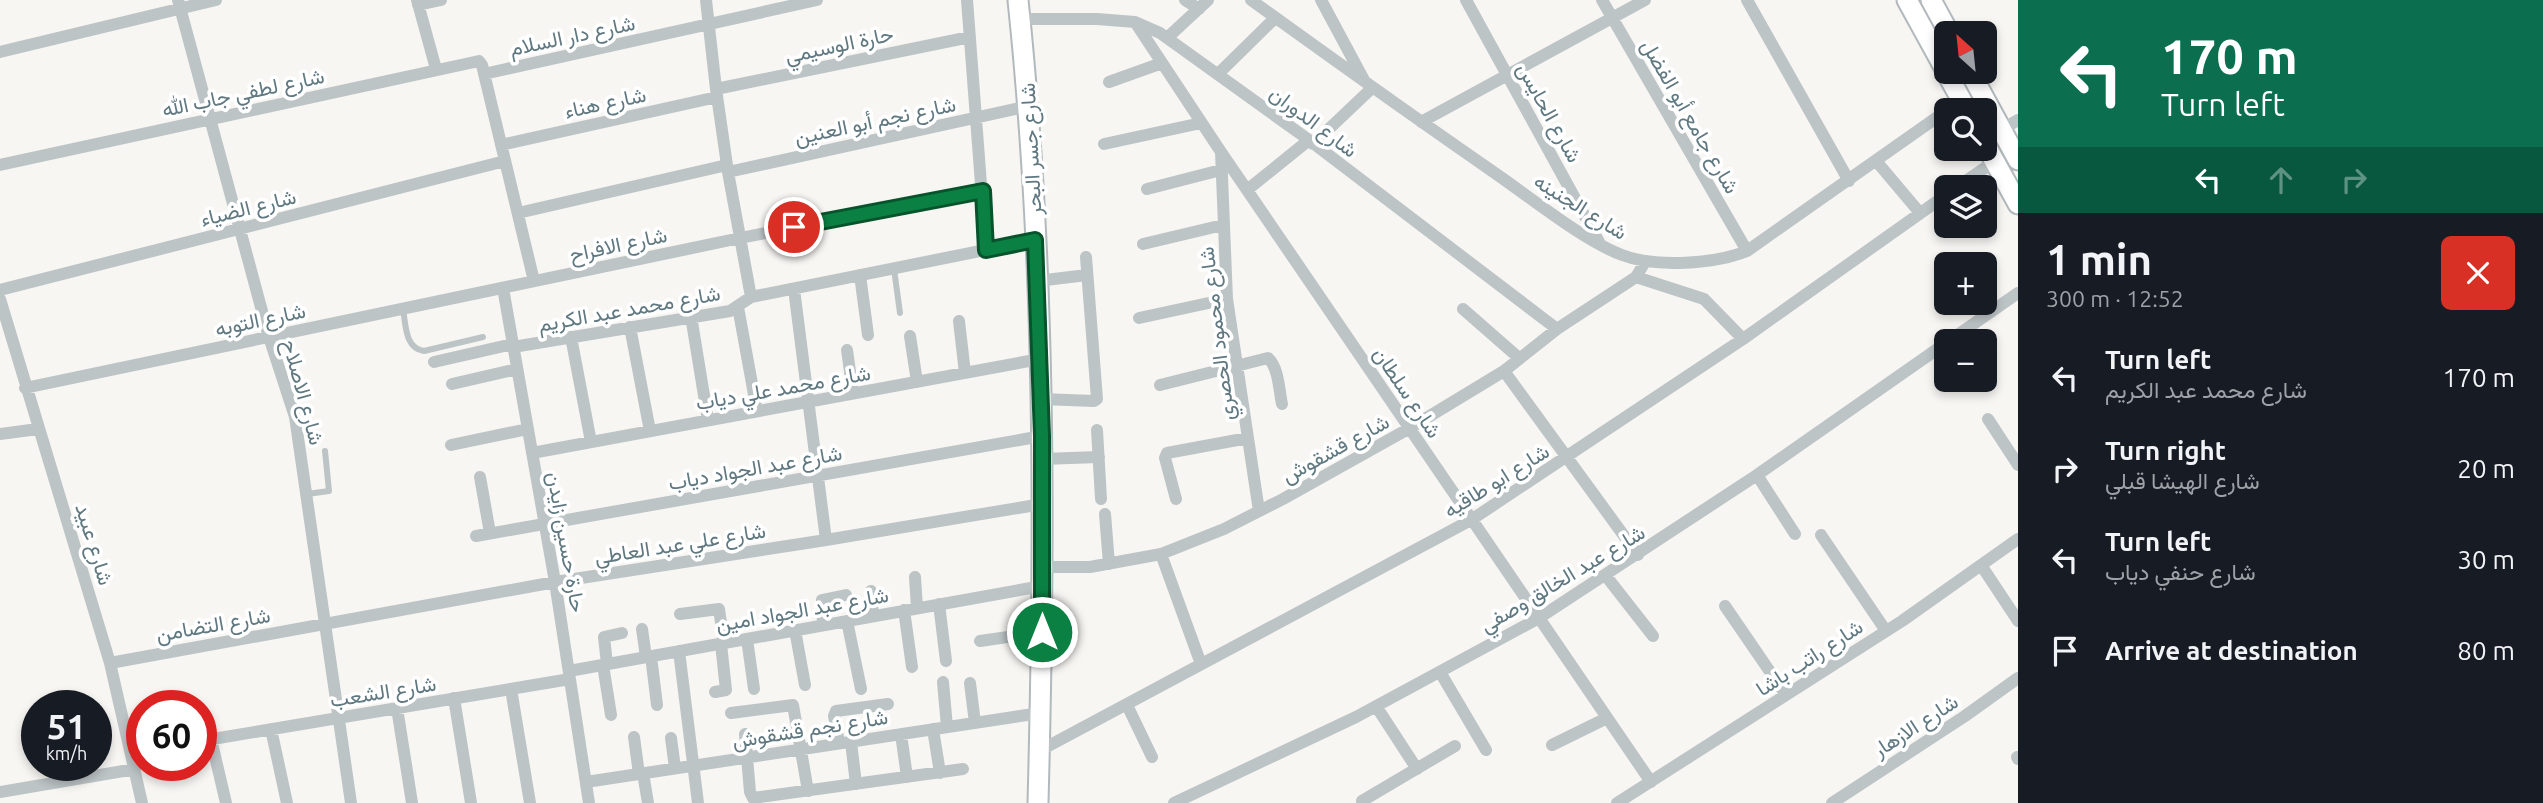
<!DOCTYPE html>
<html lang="en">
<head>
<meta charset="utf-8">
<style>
	:root { --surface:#171b24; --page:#20242c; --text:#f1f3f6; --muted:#9ea1a6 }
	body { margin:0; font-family:Ubuntu,Vazirmatn,sans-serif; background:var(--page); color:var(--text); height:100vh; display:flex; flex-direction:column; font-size:26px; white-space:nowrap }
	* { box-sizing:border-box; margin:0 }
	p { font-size:23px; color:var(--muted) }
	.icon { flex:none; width:38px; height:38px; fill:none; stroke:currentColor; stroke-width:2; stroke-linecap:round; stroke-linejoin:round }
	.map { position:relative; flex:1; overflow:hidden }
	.details { display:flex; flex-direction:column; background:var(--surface); width:525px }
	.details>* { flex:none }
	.banner { background:#0b6e4f; color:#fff; overflow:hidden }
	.needle { width:46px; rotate:333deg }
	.buttons { position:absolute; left:1934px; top:21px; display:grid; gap:14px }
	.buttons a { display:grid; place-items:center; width:63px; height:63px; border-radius:10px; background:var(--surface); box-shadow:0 4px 10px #0003; font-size:35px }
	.speed { position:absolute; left:21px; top:690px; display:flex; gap:14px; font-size:35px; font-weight:700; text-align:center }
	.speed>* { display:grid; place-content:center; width:91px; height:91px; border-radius:50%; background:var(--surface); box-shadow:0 4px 10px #0003; line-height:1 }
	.speed small { font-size:18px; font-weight:400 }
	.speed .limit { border:10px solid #d22; background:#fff; color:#111 }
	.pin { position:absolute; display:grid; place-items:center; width:60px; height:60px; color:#fff; margin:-30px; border:4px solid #fff; border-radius:50%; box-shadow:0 2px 7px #0007 }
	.me { position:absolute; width:77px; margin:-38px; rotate:0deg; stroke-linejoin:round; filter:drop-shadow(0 0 5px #0008) }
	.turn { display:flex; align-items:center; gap:24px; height:147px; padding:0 28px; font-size:32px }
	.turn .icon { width:91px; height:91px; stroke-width:2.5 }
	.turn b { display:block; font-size:49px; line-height:60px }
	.lanes { display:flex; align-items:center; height:66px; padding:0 28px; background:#0003; justify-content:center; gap:35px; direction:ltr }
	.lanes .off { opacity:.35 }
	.round { display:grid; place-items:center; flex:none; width:74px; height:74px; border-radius:10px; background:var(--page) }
	.headline { display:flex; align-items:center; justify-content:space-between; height:119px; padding:0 28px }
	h1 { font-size:42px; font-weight:700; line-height:52px }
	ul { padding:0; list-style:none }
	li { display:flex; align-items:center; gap:21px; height:91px; padding:0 28px }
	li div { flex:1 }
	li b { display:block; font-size:26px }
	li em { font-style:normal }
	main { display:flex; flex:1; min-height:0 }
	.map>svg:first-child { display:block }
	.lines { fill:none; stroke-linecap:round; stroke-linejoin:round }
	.primary-casing { stroke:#b2b9bc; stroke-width:23 }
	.service { stroke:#bdc4c6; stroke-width:6 }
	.minor { stroke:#bdc4c6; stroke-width:12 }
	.primary { stroke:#fff; stroke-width:19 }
	.route-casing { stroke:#07532c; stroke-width:18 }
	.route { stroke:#0b8043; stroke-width:12 }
	.labels { text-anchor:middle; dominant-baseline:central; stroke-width:7; stroke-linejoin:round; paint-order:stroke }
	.street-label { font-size:21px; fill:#607880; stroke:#fff }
</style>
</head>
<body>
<main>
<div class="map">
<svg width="2018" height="803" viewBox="0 0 2018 803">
	<rect width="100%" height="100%" fill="#f7f6f3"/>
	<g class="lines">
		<defs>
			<path id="primary" d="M1018,0C1046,266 1045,535 1038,803
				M1907,0L1946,71
				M1931,0L1949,33
				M1946,72L1967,110
				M1970,72L2018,160
				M1984,142L2018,204"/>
		</defs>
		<!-- primary casing -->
		<use href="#primary" class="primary-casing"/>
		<!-- service -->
		<path class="service" d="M894,269L900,313
			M403,309C406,326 405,348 424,351L483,337
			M307,494L329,491L325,451"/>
		<!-- minor -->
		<path class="minor" d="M178,0L269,337L295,417L351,803
			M417,0L436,69
			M706,0L716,89L728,172L751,297
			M967,0L986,250
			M1185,0L1199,9
			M1251,0C1334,60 1418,120 1502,178C1536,202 1585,241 1622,255C1656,268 1715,264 1747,251L1946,111
			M1321,0L1364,80
			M1466,0L1599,242
			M1602,0L1747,251
			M1747,0L1849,181
			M418,5L441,0
			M1020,19H1097L1135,22L1160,33L1309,140L1557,329
			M1135,22L1221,152L1651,782
			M1167,38L1208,0
			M0,52L216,0
			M484,74L817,0
			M1218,74L1275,18
			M1109,82L1162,63
			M716,89L970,37
			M1421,122L1645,0
			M2001,130L2018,120
			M1104,144L1201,123
			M1313,144L1372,88
			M501,145L717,97
			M1221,152L1227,299L1259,511
			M1877,162L1920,213
			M0,165L479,61L482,65L534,281
			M728,172L1029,106
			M1957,187L1995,161
			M1147,189L1221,170
			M1247,190L1309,140
			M518,213L727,165
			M1143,244L1223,225
			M860,275L868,335
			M1636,277L1704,299L1743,339
			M1037,281L1087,275
			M503,288L555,582L589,803
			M794,289L826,540
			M0,290L505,161
			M0,299L110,663L142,803
			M738,307L757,411
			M1463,309L1519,358
			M691,316L708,420
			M1139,318L1227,299
			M959,321L965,373
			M630,327L650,431
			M910,336L917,382
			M571,337L591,442
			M1949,341L2018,293
			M513,347L730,311L751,297L1035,240
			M847,350L853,393
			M434,362L513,344
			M1504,371L1638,555
			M452,384L517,369
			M1160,385L1268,358C1279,368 1279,391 1282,404
			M25,388L740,238L983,191
			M1041,399L1094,401L1097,399L1086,257
			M1988,419L2018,465
			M1097,430L1101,499
			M0,434L38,429
			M451,445L528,429
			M532,453L1040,359
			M1042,459L1099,457
			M1757,475L1795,534
			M480,477L490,533
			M1176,499L1165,458L1167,453L1248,438
			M1105,514L1109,564
			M1821,535L1886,631
			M476,536L1042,436
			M1161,554L1201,664
			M1981,565L2018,621
			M1042,567H1090L1161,554L1224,529L1283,499L1410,428L1504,371L1557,329L1636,277L1645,262
			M1606,576L1653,636
			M915,577L917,608
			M871,591L873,616
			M939,604L946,661
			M1725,606L1786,695
			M904,610L912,667
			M680,614L719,609L724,643
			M847,621L861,689
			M823,625L822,600L846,595
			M642,629L646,657
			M795,630L805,685
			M747,639L754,689
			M980,641L1042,632
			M679,651L698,803
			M651,656L657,705
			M110,663L555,582L826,540L1042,504
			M607,664L604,637L622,633
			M603,665L611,715
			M569,671L1042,586
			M1440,672L1486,750
			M943,682L947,727
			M970,683L975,723
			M511,689L530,803
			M715,692L726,690L721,644
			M454,698L471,803
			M1127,705L1152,757
			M1376,706L1417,769
			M397,708L412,803
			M731,713L793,705L808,791
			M271,729L287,803
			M933,729L940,773
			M745,734L750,792L753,798L963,769
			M901,734L907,777
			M634,737L639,774
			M671,738L675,768
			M211,739L226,803
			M201,741L570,679
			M851,742L856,784
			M839,743L834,716L836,711L888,704
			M1552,745L1607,718
			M1039,751L1471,520L1743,339L1946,195
			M2017,757L2018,759
			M643,773L648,803
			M586,782L1040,713
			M0,792L135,769
			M1362,801L1455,746
			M1174,803L1356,717L1539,618L1757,475L1946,343
			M1617,803L1902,621L2018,539
			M1832,803L1965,716L2018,678"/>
		<!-- primary -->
		<use href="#primary" class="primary"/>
	</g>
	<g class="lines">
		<defs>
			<path id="route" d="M794,227L983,191L986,250L1035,240L1042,436V632"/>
		</defs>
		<!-- route casing -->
		<use href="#route" class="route-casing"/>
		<!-- route -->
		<use href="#route" class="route"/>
	</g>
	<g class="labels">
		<!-- street labels -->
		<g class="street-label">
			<text transform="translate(572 35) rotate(-12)">شارع دار السلام</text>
			<text transform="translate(839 44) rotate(-12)">حارة الوسيمي</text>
			<text transform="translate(243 92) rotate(-12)">شارع لطفي جاب الله</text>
			<text transform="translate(605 102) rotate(-12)">شارع هناء</text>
			<text transform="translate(1550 112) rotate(61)">شارع الحايس</text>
			<text transform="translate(1691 116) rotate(60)">شارع جامع أبو الفضل</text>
			<text transform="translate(875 120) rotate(-12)">شارع نجم أبو العنين</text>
			<text transform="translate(1314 121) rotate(37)">شارع الدوران</text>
			<text transform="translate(1030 149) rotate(-93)">شارع جسر البحر</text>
			<text transform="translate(1581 206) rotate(32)">شارع الجنينه</text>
			<text transform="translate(248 207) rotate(-14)">شارع الضياء</text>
			<text transform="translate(618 244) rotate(-12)">شارع الافراح</text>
			<text transform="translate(629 308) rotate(-10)">شارع محمد عبد الكريم</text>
			<text transform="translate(260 319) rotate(-12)">شارع التوبه</text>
			<text transform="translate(1216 334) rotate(-97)">شارع محمود الحصري</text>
			<text transform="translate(783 387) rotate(-10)">شارع محمد علي دياب</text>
			<text transform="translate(304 392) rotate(75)">شارع الاصلاح</text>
			<text transform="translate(1408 392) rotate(56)">شارع سلطان</text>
			<text transform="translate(1335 448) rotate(-29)">شارع قشقوش</text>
			<text transform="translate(755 467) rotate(-10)">شارع عبد الجواد دياب</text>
			<text transform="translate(1496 480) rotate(-32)">شارع ابو طاقيه</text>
			<text transform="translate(567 542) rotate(80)">حارة حسين زايدن</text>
			<text transform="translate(680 543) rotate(-9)">شارع علي عبد العاطي</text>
			<text transform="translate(95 544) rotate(73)">شارع عبيد</text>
			<text transform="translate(1562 578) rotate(-31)">شارع عبد الخالق وصفي</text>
			<text transform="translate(802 609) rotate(-10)">شارع عبد الجواد امين</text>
			<text transform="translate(213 624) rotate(-10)">شارع التضامن</text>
			<text transform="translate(1809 657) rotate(-33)">شارع راتب باشا</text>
			<text transform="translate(383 691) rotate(-9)">شارع الشعب</text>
			<text transform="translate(1915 725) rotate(-33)">شارع الازهار</text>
			<text transform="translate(810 728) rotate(-9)">شارع نجم قشقوش</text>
		</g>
	</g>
</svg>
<div class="buttons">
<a><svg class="needle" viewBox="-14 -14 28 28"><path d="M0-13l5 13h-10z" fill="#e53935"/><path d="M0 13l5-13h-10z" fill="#9ea1a6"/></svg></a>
<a><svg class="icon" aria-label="search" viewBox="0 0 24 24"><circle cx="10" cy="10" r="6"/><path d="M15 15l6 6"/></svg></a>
<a><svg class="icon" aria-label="layers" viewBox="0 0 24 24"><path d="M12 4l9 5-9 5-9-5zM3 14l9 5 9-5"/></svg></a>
<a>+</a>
<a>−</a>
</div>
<div class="speed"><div>51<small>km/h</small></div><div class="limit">60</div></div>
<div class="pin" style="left:794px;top:227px;background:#d93025"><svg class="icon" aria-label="arrive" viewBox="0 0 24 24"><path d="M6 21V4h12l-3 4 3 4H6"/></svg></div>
<svg class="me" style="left:1042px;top:632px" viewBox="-20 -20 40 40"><circle r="17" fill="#0b8043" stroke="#fff" stroke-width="3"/><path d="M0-11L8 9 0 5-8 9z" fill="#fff"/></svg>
</div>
<section class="details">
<div class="banner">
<div class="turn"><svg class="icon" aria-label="left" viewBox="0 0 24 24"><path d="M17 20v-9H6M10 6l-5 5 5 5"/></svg><div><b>170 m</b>Turn left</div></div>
<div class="lanes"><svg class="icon" aria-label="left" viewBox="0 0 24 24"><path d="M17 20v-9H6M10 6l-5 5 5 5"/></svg><svg class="icon off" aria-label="ahead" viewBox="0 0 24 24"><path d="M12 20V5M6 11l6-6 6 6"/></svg><svg class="icon off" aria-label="right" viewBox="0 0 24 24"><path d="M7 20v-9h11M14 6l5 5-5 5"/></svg></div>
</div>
<div class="headline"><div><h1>1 min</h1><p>300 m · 12:52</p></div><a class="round" style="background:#d93025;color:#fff"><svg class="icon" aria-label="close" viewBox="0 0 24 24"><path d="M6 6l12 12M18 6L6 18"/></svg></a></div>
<ul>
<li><svg class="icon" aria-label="left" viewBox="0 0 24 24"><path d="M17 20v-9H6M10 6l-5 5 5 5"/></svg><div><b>Turn left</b><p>شارع محمد عبد الكريم</p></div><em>170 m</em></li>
<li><svg class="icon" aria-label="right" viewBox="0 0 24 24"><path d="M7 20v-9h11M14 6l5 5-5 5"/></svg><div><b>Turn right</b><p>شارع الهيشا قبلي</p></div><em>20 m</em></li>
<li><svg class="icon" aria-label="left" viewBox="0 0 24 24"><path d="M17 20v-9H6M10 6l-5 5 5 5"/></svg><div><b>Turn left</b><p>شارع حنفي دياب</p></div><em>30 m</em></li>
<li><svg class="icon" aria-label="arrive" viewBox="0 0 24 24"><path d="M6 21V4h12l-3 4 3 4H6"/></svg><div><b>Arrive at destination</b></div><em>80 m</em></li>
</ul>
</section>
</main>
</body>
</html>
